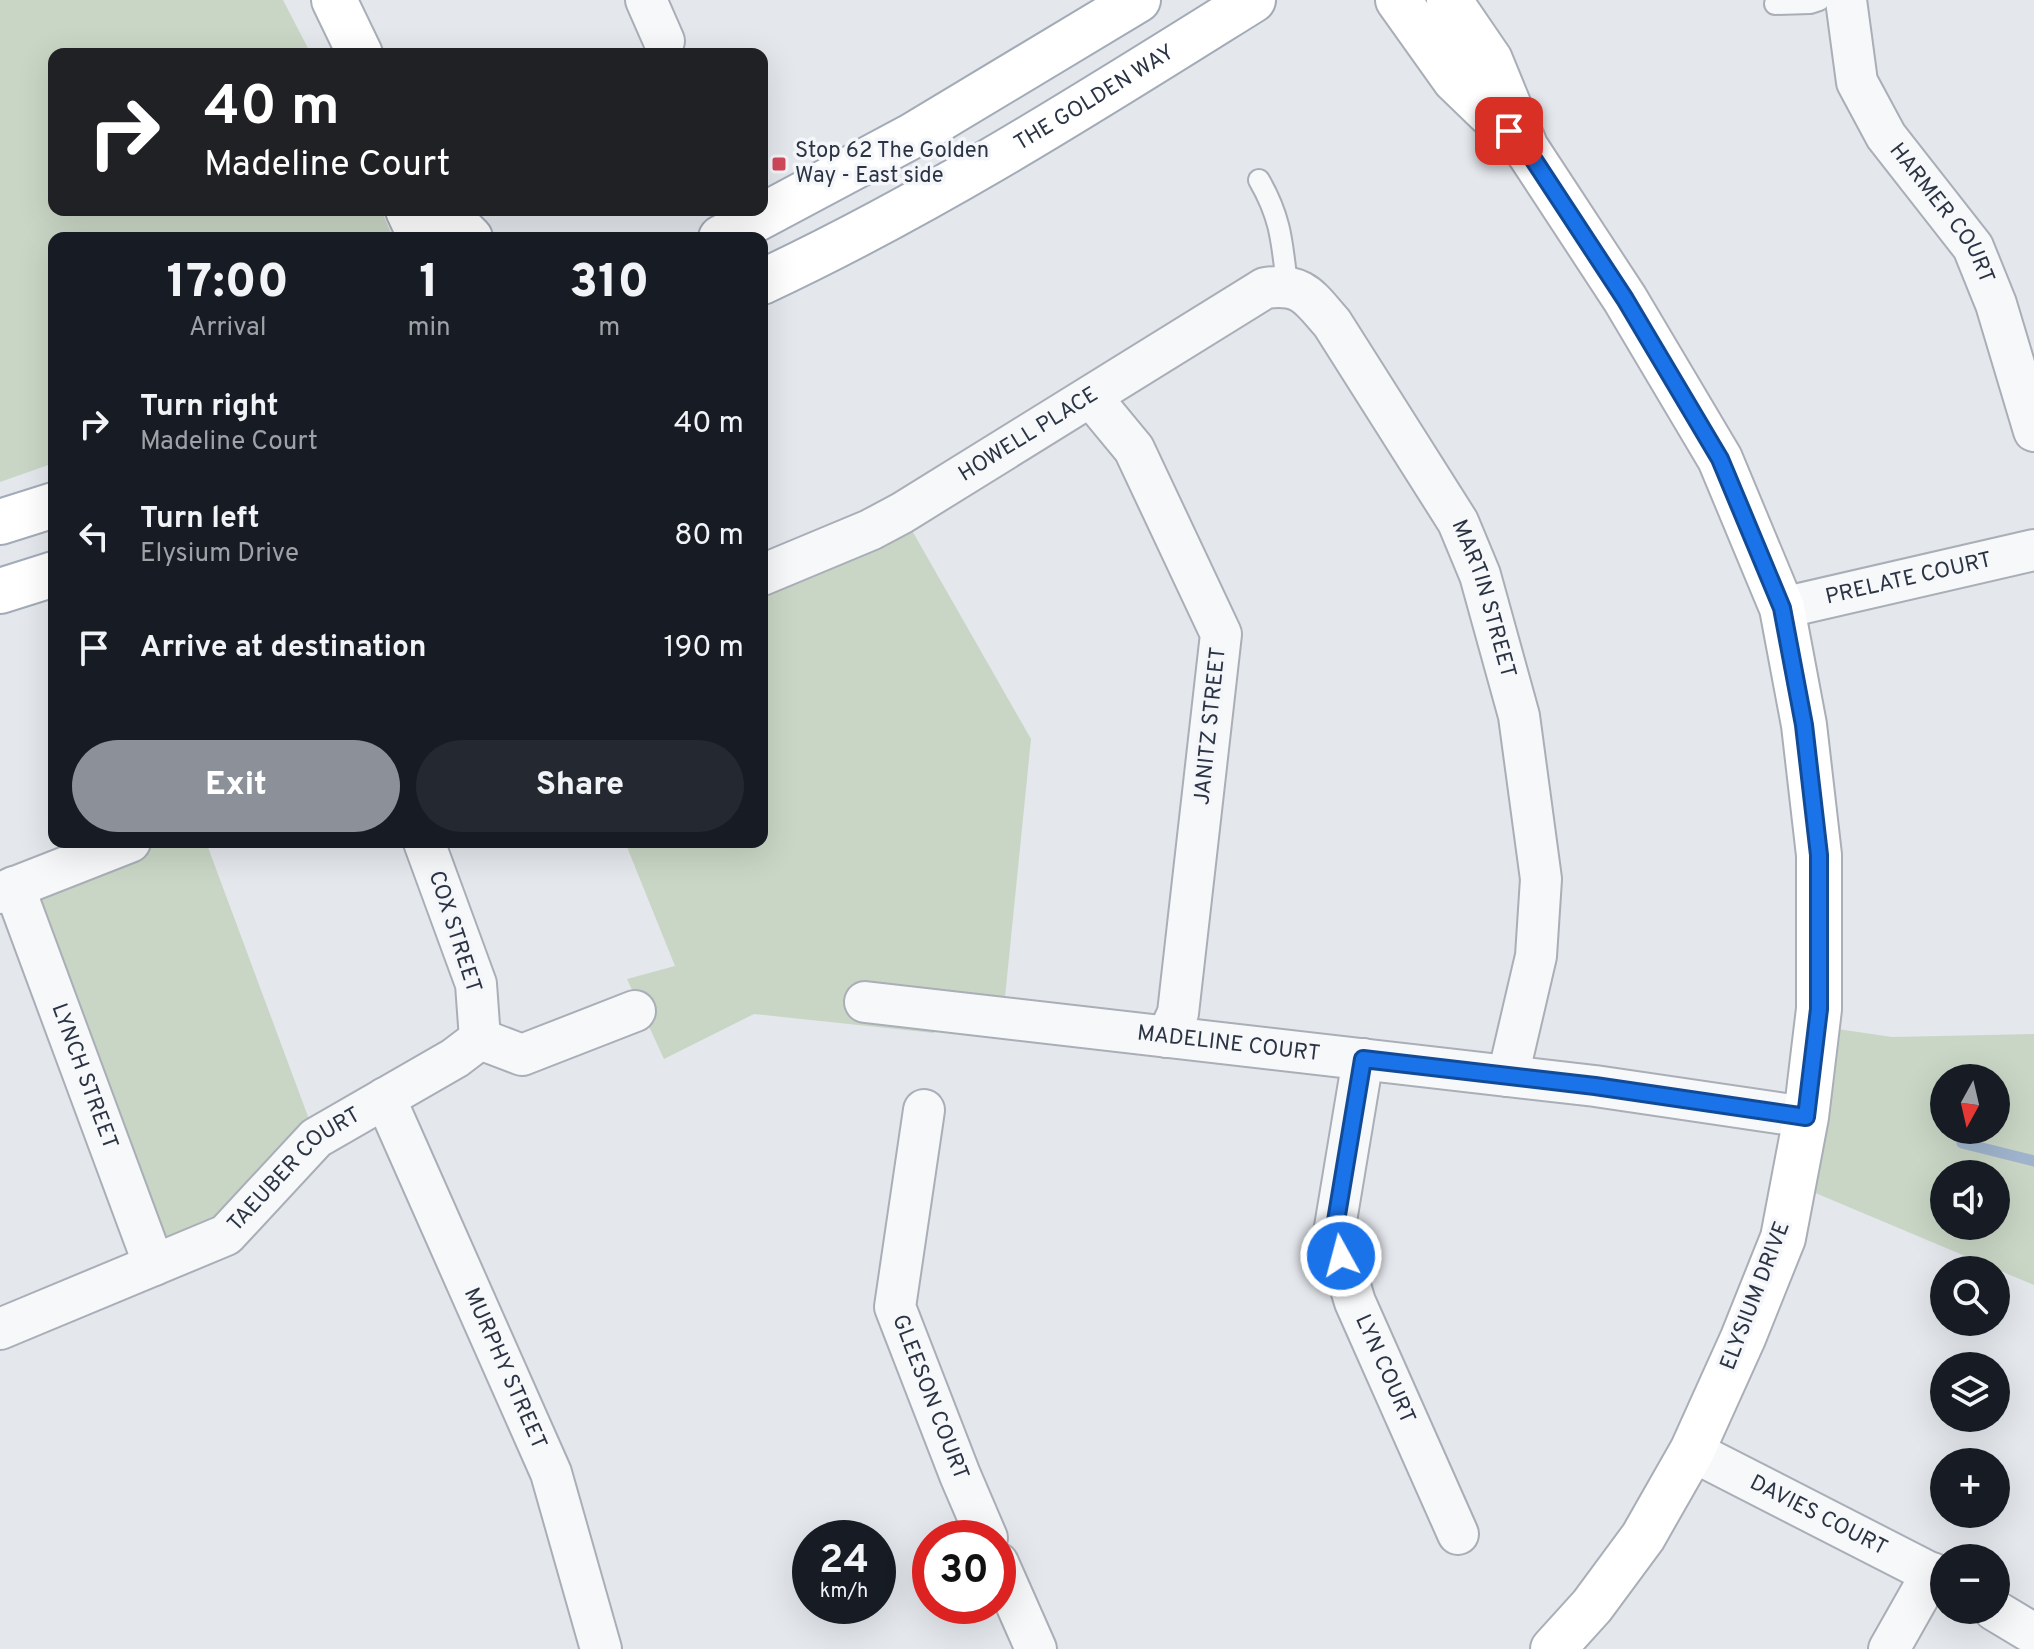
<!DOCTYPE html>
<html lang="en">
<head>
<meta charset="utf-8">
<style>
	:root { --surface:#171b24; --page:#242831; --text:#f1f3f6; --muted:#9ea1a6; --accent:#8c9099 }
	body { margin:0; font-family:Overpass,sans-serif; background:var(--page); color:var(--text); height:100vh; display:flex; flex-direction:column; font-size:30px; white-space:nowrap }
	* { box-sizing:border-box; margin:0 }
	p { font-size:26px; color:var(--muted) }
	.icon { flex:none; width:44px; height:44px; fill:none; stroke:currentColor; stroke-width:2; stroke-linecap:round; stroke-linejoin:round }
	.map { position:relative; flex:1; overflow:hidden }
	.details { position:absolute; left:48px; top:232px; width:720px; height:616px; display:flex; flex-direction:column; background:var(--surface); border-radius:16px; box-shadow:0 8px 32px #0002 }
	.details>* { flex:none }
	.banner { position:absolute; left:48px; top:48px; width:720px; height:168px; border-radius:16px; box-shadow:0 8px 32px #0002; background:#202124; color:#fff; overflow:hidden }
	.needle { width:52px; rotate:188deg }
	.buttons { position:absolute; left:1930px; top:1064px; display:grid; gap:16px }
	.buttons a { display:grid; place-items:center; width:80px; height:80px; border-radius:50%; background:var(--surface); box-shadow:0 8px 32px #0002; font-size:40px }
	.speed { position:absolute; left:792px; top:1520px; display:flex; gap:16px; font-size:40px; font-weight:700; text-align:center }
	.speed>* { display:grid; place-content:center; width:104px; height:104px; border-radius:50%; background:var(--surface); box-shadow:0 8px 32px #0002; line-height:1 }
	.speed small { font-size:20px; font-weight:400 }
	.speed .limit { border:12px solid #d22; background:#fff; color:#111 }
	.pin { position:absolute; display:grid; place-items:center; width:68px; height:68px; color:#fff; margin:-34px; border-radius:16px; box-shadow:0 4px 12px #0006 }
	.me { position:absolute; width:88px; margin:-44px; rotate:353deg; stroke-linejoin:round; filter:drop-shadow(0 0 6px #0008) }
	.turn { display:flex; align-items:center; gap:28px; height:168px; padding:0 24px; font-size:36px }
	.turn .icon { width:104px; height:104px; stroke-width:2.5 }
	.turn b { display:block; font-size:56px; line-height:68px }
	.eta { display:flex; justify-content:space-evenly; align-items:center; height:136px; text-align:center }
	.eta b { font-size:48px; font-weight:800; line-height:56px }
	.button { display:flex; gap:16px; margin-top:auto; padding:16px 24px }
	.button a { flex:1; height:92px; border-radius:48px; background:var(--accent); color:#fff; font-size:32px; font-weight:800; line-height:92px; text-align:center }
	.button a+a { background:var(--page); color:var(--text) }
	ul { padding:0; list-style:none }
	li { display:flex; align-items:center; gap:24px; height:112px; padding:0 24px }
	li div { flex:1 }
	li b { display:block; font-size:30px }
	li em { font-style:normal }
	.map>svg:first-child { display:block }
	.green { fill:#c9d6c5; fill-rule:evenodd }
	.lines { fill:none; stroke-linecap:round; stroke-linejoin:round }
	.stream { stroke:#9fb4cc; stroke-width:11 }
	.lane-casing { stroke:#a9aeb7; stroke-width:24 }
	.street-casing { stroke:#a9aeb7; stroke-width:44 }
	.secondary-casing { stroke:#a9aeb7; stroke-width:48 }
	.primary-casing { stroke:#a3abb8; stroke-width:48 }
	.lane { stroke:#f7f8fa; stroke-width:20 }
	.street { stroke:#f7f8fa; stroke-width:40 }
	.secondary { stroke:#fff; stroke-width:44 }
	.primary { stroke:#fff; stroke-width:44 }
	.route-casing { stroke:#114b97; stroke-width:20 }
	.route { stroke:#1a73e8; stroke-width:14 }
	.poi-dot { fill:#d1495b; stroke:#f4f6f9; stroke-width:3 }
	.labels { text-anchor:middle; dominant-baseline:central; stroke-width:7; stroke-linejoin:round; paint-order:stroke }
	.street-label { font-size:22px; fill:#2b3445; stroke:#f4f6f9 }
	.poi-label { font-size:22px; fill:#2b3445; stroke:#f4f6f9; text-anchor:start }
</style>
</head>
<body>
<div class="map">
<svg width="2034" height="1649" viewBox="0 0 2034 1649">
	<rect width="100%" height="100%" fill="#e4e7ec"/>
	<!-- green -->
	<path class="green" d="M0,0H283L311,54H54V210H381L393,238H54V463L0,482Z
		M902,513L1031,739L1003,1017L937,1011L934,1033L754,1014L664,1059L627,979L675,966L625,842H762V576Z
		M130,842H206L316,1138L226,1235L154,1265L14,887Z
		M1817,1026L1892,1037L2034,1034V1285L1794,1184ZM1944,1078H1996V1130H1944ZM1944,1174H1996V1226H1944Z"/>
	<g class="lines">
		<!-- stream -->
		<path class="stream" d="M1962,1143L2034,1161"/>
		<defs>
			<path id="lane" d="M1775,4L1810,3L1819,0
				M1259,180C1281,218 1282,242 1287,285"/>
			<g id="street">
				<path d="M646,0L664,41"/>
				<path id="s1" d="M1846,0L1857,82L1886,136L1973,247L1996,304L2034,431"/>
				<path d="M1091,397L1134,449L1221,634L1178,1013L1167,1037"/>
				<path id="s2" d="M762,575L870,530L902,513L1265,288C1303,283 1309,297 1332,323L1458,522L1480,575L1519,716L1541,879L1536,956L1508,1076"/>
				<path id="s3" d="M1782,608L2034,550"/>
				<path id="s4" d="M14,887L154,1265"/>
				<path d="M0,893L130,842"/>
				<path id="s5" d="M865,1002L1595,1086L1806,1117"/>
				<path d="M480,1039L522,1055L635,1011"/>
				<path id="s6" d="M1363,1059L1334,1233L1355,1302L1458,1534"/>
				<path id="s7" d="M385,1098L551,1473L601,1649"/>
				<path id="s8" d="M924,1110L895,1307L960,1475L987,1538"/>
				<path id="s9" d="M0,1329L226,1235L316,1138L455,1058L480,1039L476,984L424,842"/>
				<path id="s10" d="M1692,1451L1944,1580"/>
				<path d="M998,1563L1036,1649"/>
				<path d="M1994,1610L2034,1634"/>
				<path d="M1889,1649L1932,1573"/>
			</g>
			<path id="secondary" d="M334,0L360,54
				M1398,0L1455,80L1513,136
				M1449,0L1490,60L1526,148L1625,299L1720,459L1782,608L1804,725L1819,855V1009L1806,1117L1783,1238L1743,1338L1692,1451L1643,1537L1592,1606L1553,1649
				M408,210L421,238"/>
			<g id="primary">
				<path d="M454,222L470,238"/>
				<path d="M721,238L910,137L1138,0"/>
				<path id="s11" d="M762,282C933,202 1093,100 1253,0"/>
				<path d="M0,522L54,505"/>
				<path d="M0,591L54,574"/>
			</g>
		</defs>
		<!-- lane casing -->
		<use href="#lane" class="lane-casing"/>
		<!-- street casing -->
		<use href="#street" class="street-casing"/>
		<!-- secondary casing -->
		<use href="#secondary" class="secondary-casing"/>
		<!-- primary casing -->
		<use href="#primary" class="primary-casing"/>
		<!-- lane -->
		<use href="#lane" class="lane"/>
		<!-- street -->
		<use href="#street" class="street"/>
		<!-- secondary -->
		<use href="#secondary" class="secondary"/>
		<!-- primary -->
		<use href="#primary" class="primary"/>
	</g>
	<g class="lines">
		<defs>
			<path id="route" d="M1341,1256L1334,1233L1363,1059L1595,1086L1806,1117L1819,1009V855L1804,725L1782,608L1720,459L1625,299L1526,148L1509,131"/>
		</defs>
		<!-- route casing -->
		<use href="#route" class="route-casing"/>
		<!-- route -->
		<use href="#route" class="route"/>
	</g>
	<!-- markers -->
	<rect class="poi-dot" x="771" y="156" width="16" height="16" rx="4"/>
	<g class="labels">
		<!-- street labels -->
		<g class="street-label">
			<text stroke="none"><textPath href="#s11" startOffset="380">THE GOLDEN WAY</textPath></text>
			<text stroke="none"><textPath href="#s1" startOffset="240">HARMER COURT</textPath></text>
			<text stroke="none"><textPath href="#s2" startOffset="302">HOWELL PLACE</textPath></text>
			<text stroke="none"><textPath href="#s3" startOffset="130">PRELATE COURT</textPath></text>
			<text stroke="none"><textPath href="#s2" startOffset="978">MARTIN STREET</textPath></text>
			<text transform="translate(1211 726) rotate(-84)">JANITZ STREET</text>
			<text transform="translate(454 932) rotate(72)">COX STREET</text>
			<text stroke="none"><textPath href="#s5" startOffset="366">MADELINE COURT</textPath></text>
			<text stroke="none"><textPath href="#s4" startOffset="202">LYNCH STREET</textPath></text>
			<text stroke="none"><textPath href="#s9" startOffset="340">TAEUBER COURT</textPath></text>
			<text transform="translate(1756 1296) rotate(-69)">ELYSIUM DRIVE</text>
			<text stroke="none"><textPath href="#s7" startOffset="296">MURPHY STREET</textPath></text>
			<text stroke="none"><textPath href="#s6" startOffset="322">LYN COURT</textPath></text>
			<text stroke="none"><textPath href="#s8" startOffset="296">GLEESON COURT</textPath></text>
			<text stroke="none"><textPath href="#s10" startOffset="142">DAVIES COURT</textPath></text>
		</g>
		<!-- poi labels -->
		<g class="poi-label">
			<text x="795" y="151">Stop 62 The Golden<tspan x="795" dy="25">Way - East side</tspan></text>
		</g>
	</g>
</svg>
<div class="buttons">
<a><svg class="needle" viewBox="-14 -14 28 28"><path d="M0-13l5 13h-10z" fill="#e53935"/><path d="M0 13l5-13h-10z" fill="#9ea1a6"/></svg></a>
<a><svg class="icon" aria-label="sound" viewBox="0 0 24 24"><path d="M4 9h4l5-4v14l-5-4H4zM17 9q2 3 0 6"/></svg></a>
<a><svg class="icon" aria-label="search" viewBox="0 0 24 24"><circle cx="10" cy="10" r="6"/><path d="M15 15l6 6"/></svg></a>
<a><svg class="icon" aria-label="layers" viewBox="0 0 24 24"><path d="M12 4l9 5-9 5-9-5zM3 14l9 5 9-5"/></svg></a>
<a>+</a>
<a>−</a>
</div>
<div class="speed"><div>24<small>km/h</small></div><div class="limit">30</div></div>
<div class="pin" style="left:1509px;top:131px;background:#d93025"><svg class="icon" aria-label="arrive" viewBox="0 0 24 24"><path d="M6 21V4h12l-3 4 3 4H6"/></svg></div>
<svg class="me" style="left:1341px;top:1256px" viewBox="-20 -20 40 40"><circle r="17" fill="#1a73e8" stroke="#fff" stroke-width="3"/><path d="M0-11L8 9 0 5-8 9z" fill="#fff"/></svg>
<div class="banner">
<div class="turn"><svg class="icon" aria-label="right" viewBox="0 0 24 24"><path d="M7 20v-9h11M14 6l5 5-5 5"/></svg><div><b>40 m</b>Madeline Court</div></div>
</div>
<section class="details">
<div class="eta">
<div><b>17:00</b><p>Arrival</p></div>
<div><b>1</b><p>min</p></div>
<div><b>310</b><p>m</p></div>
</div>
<ul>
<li><svg class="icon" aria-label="right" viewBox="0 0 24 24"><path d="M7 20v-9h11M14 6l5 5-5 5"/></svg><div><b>Turn right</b><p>Madeline Court</p></div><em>40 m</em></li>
<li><svg class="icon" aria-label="left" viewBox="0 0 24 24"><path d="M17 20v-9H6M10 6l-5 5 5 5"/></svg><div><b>Turn left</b><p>Elysium Drive</p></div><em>80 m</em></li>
<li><svg class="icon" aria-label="arrive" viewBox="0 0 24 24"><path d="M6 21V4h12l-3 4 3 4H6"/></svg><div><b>Arrive at destination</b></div><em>190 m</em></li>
</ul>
<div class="button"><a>Exit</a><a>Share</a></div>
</section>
</div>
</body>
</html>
